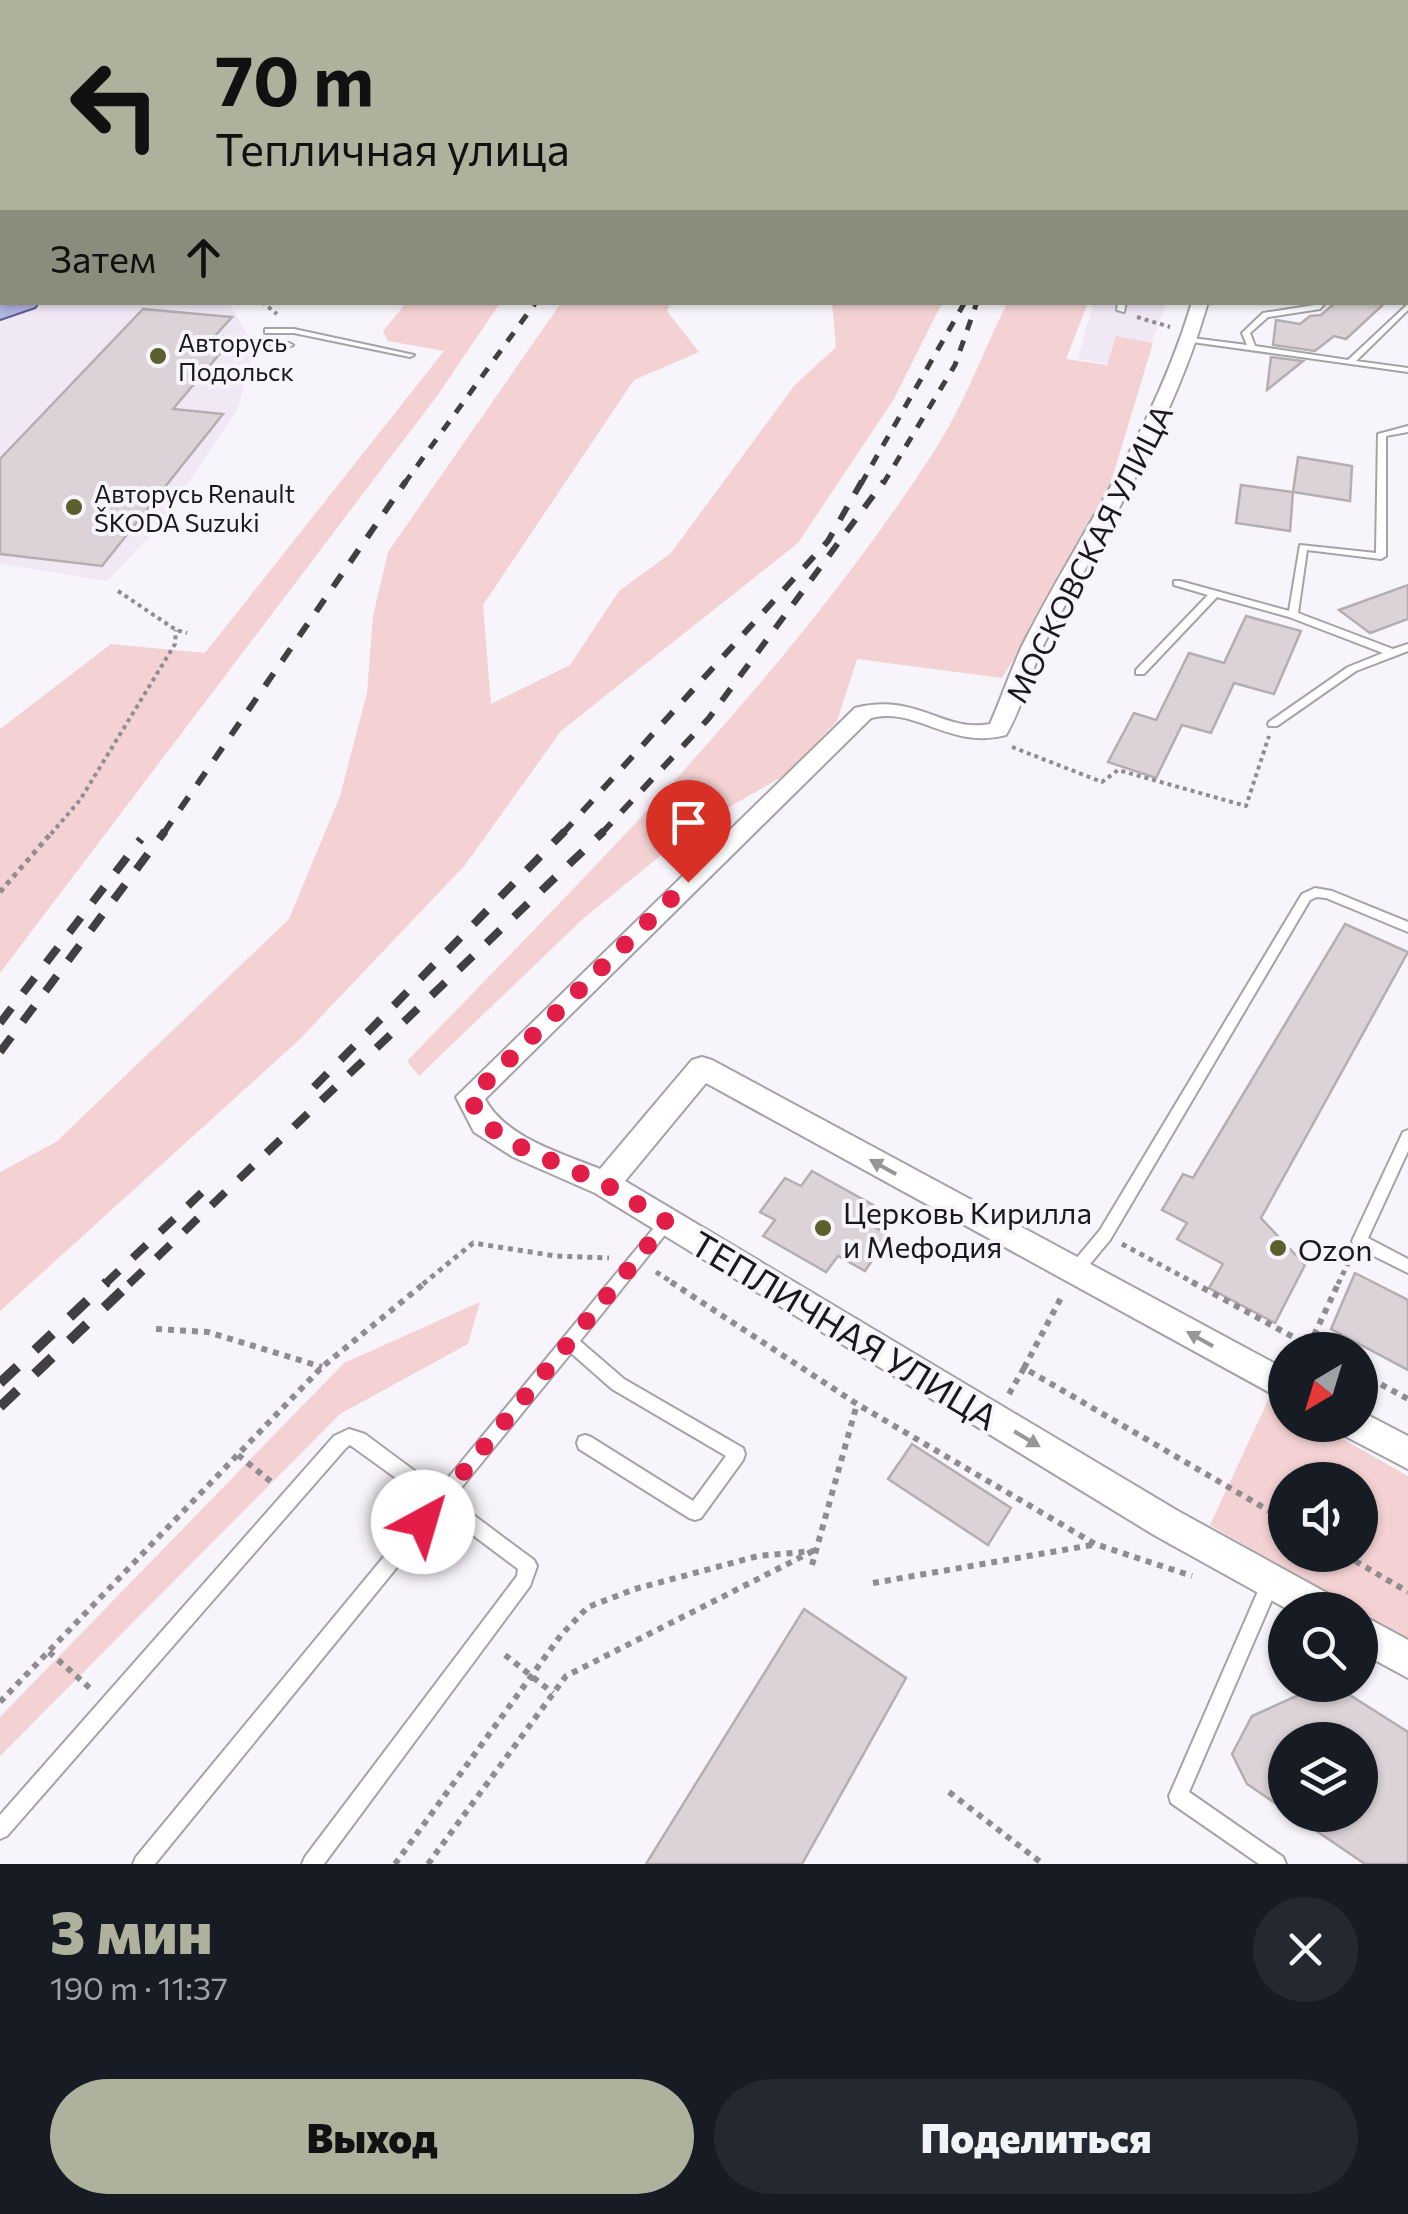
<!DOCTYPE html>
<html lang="ru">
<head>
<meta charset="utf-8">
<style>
	:root { --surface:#171b24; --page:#242831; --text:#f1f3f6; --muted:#9ea1a6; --accent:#aeb19c }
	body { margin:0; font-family:Commissioner,sans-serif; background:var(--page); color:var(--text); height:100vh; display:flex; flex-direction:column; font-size:38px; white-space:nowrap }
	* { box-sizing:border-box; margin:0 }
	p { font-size:32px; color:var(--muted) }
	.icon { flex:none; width:55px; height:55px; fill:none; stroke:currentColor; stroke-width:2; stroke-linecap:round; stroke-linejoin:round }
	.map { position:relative; height:1864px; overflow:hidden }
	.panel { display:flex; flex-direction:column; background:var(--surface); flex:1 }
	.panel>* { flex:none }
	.banner { position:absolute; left:0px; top:0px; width:1410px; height:305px; box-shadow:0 2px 8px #0004; background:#aeb19c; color:#111; overflow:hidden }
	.needle { width:65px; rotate:218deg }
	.controls { position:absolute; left:1268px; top:1332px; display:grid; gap:20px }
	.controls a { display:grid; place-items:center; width:110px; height:110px; border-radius:50%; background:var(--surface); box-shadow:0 2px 8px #0004; font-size:50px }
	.pin { position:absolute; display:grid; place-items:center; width:85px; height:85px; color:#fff; margin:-102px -42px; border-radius:50% 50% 50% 0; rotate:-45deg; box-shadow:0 0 10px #0007 }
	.pin .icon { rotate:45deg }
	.me { position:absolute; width:110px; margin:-55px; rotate:39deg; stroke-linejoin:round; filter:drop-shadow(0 0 8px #0008) }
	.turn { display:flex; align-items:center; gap:35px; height:210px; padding:0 50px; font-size:45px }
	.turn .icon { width:130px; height:130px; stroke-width:2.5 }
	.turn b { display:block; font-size:70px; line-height:85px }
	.then { display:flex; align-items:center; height:95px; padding:0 50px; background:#0003; gap:20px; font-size:38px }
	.round { display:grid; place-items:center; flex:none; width:105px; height:105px; border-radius:52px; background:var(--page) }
	.head { display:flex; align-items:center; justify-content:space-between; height:170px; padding:0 50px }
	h1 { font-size:60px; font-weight:800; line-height:75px; color:var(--accent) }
	.primary-button { display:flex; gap:20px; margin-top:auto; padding:20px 50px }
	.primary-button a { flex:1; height:115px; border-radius:60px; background:var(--accent); color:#111; font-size:40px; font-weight:800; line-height:115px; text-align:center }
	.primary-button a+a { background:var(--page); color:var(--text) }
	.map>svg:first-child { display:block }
	.built { fill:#f0e8f5 }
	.green { fill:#f4d2d3; fill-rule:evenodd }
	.building { fill:#dbd3d7; stroke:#b5aeb1; stroke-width:2.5 }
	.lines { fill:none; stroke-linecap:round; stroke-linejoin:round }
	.lane-casing { stroke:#a5a2a8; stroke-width:4 }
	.street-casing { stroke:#a5a2a8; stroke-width:4 }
	.secondary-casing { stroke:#a5a2a8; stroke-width:4 }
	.primary-casing { stroke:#5c5e91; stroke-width:4 }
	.path-far2 { stroke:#908d92; stroke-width:4; stroke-dasharray:4 4; stroke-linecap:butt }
	.path-far1 { stroke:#908d92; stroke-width:5; stroke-dasharray:5 5; stroke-linecap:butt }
	.path { stroke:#908d92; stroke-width:6; stroke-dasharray:6 6; stroke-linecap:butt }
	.lane { fill:#fff; fill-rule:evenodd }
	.street { fill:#fff; fill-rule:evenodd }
	.secondary { fill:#fff; fill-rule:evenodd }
	.primary { fill:#b3b5e3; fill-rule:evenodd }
	.rail-far4 { stroke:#403f41; stroke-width:4; stroke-dasharray:9 9; stroke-linecap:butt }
	.rail-far3 { stroke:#403f41; stroke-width:5; stroke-dasharray:11 11; stroke-linecap:butt }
	.rail-far2 { stroke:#403f41; stroke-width:6; stroke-dasharray:15 15; stroke-linecap:butt }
	.rail-far1 { stroke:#403f41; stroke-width:8; stroke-dasharray:19 19; stroke-linecap:butt }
	.rail { stroke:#403f41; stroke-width:10; stroke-dasharray:24 24; stroke-linecap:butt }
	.oneway { fill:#989798 }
	.route { stroke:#e11d48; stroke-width:18; stroke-dasharray:0 32.4 }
	.poi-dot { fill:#5b602e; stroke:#f8f4fb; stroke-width:4 }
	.labels { text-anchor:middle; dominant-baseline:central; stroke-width:8; stroke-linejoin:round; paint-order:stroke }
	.far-poi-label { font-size:25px; fill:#19181a; stroke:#f8f4fb; text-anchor:start }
	.street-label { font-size:30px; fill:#19181a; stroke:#f8f4fb }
	.poi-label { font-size:30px; fill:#19181a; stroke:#f8f4fb; text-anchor:start }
	.near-street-label { font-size:35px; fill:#19181a; stroke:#f8f4fb }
</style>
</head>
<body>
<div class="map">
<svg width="1408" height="1864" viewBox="0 0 1408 1864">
	<rect width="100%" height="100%" fill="#f8f4fb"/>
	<!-- built -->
	<path class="built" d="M0,0H712L2,2L0,250Z
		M43,303H229L255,348L237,410L159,527L107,581L0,564V316Z
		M1093,303H1166L1142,369L1078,359Z"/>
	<!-- green -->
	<path class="green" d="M406,303H500L437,396L0,973V729L111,644L205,653L444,351L388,341L383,331Z
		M561,303H671L667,311L699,352L634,380L483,605L491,704L570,665L619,591L671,553L794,386L836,347L832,303H942L894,399L798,543L561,731L465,865L299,1040L0,1311V1172L56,1142L289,919L340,796L367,693L373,616L388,552Z
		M1007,303H1088L1066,359L1107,365L1116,336L1153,343L1101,515L1002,678L857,659L837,721L787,774L698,825L584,918L419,1076L407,1061C593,868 786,679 933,453C963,407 983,352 1007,303Z
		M480,1302L468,1344L340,1414L0,1756V1717L344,1363Z
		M1269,1398L1285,1407V1425H1318L1408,1476V1641L1210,1525ZM1285,1480H1360V1555H1285Z"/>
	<!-- building -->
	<path class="building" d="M1336,302H1386L1346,339L1334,336L1315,351L1273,345L1276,320L1300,324L1310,316L1321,315Z
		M143,309L232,317L215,336L233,338L173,409L223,414L102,566L0,554V459Z
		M1271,357L1303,361L1267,390Z
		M1298,457L1352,466L1350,501L1293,492Z
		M1241,485L1293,492L1290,531L1236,523Z
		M1408,585V619L1370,633L1339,610Z
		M1246,616L1301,631L1274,694L1234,683L1211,733L1182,725L1156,778L1108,762L1134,713L1156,720L1189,653L1224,663Z
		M1345,924L1408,952L1261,1218L1305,1265L1275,1323L1209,1288L1223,1264L1177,1239L1187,1223L1162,1210L1183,1174L1193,1178Z
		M812,1171L873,1205L863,1221L889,1235L865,1271L838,1256L826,1272L763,1236L775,1220L760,1212L785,1178L801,1186Z
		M1355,1273L1408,1300V1370L1331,1329Z
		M912,1444L1011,1508L988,1545L888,1479Z
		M804,1609L906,1678L802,1864H646Z
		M1321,1685H1334L1408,1732V1864H1365L1293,1815H1360V1740H1285V1810L1247,1784L1232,1754L1252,1716Z"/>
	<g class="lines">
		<defs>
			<path id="lane" d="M1123,0H1129V2H1124Z
				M1247,0H1253V2H1248Z
				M1325,0H1333L1334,1L1330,2Z
				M1118,302H1126L1124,312L1117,310Z
				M1317,302H1326L1320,309L1268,317L1250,333L1255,346L1348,360L1408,304V310L1356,361L1408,368V372L1192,342L1188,340L1192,338L1247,345L1242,333L1263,313L1315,305Z
				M265,329H294L414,355L410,357L294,333H265Z
				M270,342L289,343L293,345C288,349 274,348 269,344Z
				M1408,426V432L1386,436V556L1381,559L1307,550L1298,613L1393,649L1408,644V651L1356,671L1277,726H1269L1268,724L1269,722L1348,667L1383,653L1289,617L1217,597L1144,674H1136V670L1208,595L1174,585V581H1180L1289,611L1300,545L1376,553L1378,434Z
				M1315,888L1332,891L1408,922V932L1326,898L1317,897L1310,900L1110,1240L1080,1276L1075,1278L1070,1276L1067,1271L1070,1266L1100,1230L1302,894Z
				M1408,1130V1151L1368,1238L1408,1259V1273L1354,1246L1352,1241L1403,1132Z
				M667,1216L672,1218L674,1222L672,1226L580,1341L624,1379L743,1448L745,1454L743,1460L701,1518L695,1520L689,1518L579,1449L577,1443L579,1437L585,1435L591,1437L693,1501L726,1456L612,1389L571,1353L452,1499L534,1560L537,1566L530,1586L324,1864H302L305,1857L517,1576L518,1569L442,1512L155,1864H133L136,1857L429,1502L350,1445L346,1448L7,1836L0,1839V1815L334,1436L349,1429L365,1434L439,1489L662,1218Z
				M1271,1572L1277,1575L1280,1581L1189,1792L1283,1857L1286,1864H1259L1171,1803L1169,1796L1265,1575Z"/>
			<path id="street" d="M1192,302H1208C1173,424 1108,526 1048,636C1031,668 1024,704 1006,735C950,750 916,706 871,718L485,1099C506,1138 561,1153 600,1169L692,1060L702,1057L712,1060L1285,1369V1401L706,1083L625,1181L1178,1511L1336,1598L1342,1610H1289L1154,1535L595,1193L513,1157L474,1132L456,1097L855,708C918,692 942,733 990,724C1001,699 1010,672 1022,646C1083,526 1152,436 1192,302Z
				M1360,1411L1408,1436V1469L1345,1436L1340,1425H1360Z
				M1360,1614L1408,1640V1678L1360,1652Z"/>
			<path id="secondary" d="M1200,0H1216V2H1201Z"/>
			<path id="primary" d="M38,302L35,307L0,319V303Z"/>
		</defs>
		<!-- lane casing -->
		<use href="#lane" class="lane-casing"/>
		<!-- street casing -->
		<use href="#street" class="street-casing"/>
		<!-- secondary casing -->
		<use href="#secondary" class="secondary-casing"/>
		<!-- primary casing -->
		<use href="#primary" class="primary-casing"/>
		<!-- path-far2 -->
		<path class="path-far2" d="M262,302L277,314
			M1137,317L1170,327
			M118,591L176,630L187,633
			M1012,747L1102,782L1118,770L1246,806L1269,736
			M51,834L80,800L175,644L176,630"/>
		<!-- path-far1 -->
		<path class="path-far1" d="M0,892L53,831
			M1122,1244L1196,1284
			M656,1272L675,1284
			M423,1284L473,1243L556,1256L609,1258
			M1338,1284L1351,1257"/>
		<!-- path -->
		<path class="path" d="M671,1282L857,1404L1095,1544L1192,1576
			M1192,1282L1317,1350
			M156,1329L208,1332L322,1367
			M1309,1346L1339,1282
			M1024,1368L1062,1296
			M1360,1373L1408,1399
			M1009,1394L1024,1368L1285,1520
			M238,1455L275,1485
			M1345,1555L1408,1592
			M812,1565L857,1404
			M873,1583L1092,1545
			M49,1652L91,1689
			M505,1655L553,1693
			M0,1702L322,1367L426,1282
			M949,1792L1043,1864
			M395,1864L561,1635L588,1607L635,1589L758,1556L814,1551
			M428,1864L566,1676L811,1552"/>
		<!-- lane -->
		<use href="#lane" class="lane"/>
		<!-- street -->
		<use href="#street" class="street"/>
		<!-- secondary -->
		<use href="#secondary" class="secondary"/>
		<!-- primary -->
		<use href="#primary" class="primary"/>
		<!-- rail-far4 -->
		<path class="rail-far4" d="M207,2L211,0
			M330,2L336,0"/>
		<!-- rail-far3 -->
		<path class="rail-far3" d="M404,484L536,302
			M861,484L965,302
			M883,484L955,365L977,302"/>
		<!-- rail-far2 -->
		<path class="rail-far2" d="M163,834L406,481
			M562,834L828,541L862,481
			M601,834L709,718L884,481"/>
		<!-- rail-far1 -->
		<path class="rail-far1" d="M0,1023L141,839
			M0,1052L165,831
			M314,1087L565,831
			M105,1284L212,1183
			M129,1284L604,831"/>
		<!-- rail -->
		<path class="rail" d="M0,1383L107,1282
			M0,1407L131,1282"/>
	</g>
	<!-- one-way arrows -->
	<defs><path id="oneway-solid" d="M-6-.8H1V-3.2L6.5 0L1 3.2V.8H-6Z" transform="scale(2.5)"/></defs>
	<g class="oneway">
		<use href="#oneway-solid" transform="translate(883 1167) rotate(-151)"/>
		<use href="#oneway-solid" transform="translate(1200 1339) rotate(-151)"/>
		<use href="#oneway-solid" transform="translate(1027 1439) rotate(31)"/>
	</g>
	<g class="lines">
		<!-- route -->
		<path class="route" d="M423,1522L667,1222L605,1184L524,1149L484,1124L470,1098L688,882"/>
	</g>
	<!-- markers -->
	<g class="poi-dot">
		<circle cx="158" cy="356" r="10"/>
		<circle cx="74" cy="507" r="10"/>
		<circle cx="823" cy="1228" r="10"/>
		<circle cx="1278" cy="1248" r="10"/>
	</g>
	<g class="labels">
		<!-- far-poi labels -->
		<g class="far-poi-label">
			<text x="178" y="342">Авторусь<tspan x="178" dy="29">Подольск</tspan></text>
			<text x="94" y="493">Авторусь Renault<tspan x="94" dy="29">ŠKODA Suzuki</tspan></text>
		</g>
		<!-- street labels -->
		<g class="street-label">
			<text transform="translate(1088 553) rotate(-63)">МОСКОВСКАЯ УЛИЦА</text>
		</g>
		<!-- poi labels -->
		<g class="poi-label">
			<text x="843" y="1211">Церковь Кирилла<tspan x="843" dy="34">и Мефодия</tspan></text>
			<text x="1298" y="1248">Ozon</text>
		</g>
		<!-- near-street labels -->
		<g class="near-street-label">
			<text transform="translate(845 1329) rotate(31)">ТЕПЛИЧНАЯ УЛИЦА</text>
		</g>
	</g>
</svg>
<div class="controls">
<a><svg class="needle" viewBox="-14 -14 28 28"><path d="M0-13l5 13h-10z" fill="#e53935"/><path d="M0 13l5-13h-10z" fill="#9ea1a6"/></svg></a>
<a><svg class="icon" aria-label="sound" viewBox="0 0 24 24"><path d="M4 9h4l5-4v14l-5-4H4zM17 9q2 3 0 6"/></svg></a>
<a><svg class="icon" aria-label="search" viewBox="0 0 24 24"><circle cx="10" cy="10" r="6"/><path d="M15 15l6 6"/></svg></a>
<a><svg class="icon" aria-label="layers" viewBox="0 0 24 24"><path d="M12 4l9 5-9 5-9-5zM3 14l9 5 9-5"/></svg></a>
</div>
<div class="pin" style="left:688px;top:882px;background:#d93025"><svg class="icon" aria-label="arrive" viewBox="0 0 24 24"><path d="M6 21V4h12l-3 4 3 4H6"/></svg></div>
<svg class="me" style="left:423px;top:1522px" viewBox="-20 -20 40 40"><circle r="19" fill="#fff"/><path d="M0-13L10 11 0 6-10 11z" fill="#e11d48"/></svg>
<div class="banner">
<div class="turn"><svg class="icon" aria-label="left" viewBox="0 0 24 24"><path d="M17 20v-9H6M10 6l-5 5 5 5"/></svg><div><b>70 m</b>Тепличная улица</div></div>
<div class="then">Затем<svg class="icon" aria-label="ahead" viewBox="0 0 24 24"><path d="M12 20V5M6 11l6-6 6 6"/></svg></div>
</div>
</div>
<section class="panel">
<div class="head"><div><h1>3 мин</h1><p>190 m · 11:37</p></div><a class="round"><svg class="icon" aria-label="close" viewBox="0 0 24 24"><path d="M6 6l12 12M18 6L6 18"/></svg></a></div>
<div class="primary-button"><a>Выход</a><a>Поделиться</a></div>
</section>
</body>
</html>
